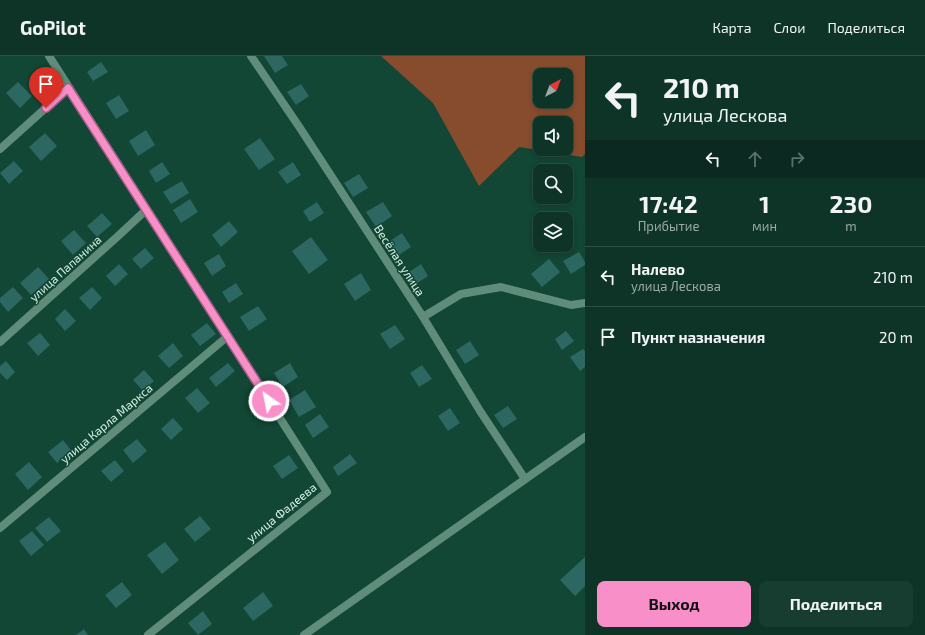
<!DOCTYPE html>
<html lang="ru">
<head>
<meta charset="utf-8">
<style>
	:root { --surface:#0e3428; --page:#173c30; --text:#f1f3f6; --muted:#9baaa8; --line:#2e4f45; --accent:#f98fc8 }
	body { margin:0; font-family:"Exo 2",sans-serif; background:var(--page); color:var(--text); height:100vh; display:flex; flex-direction:column; font-size:15px; white-space:nowrap }
	* { box-sizing:border-box; margin:0 }
	p { font-size:13px; color:var(--muted) }
	.icon { flex:none; width:22px; height:22px; fill:none; stroke:currentColor; stroke-width:2; stroke-linecap:round; stroke-linejoin:round }
	.map { position:relative; flex:1; overflow:hidden }
	.sheet { display:flex; flex-direction:column; background:var(--surface); width:340px }
	.sheet>* { flex:none }
	.hud { background:#0e3428; color:var(--text); overflow:hidden }
	.needle { width:26px; rotate:42deg }
	.fabs { position:absolute; left:533px; top:12px; display:grid; gap:8px }
	.fabs a { display:grid; place-items:center; width:40px; height:40px; border-radius:8px; background:var(--surface); box-shadow:0 2px 6px #0003,0 0 0 1px var(--line); font-size:20px }
	.pin { position:absolute; display:grid; place-items:center; width:34px; height:34px; color:#fff; margin:-41px -17px; border-radius:50% 50% 50% 0; rotate:-45deg; box-shadow:0 0 4px #0007 }
	.pin .icon { rotate:45deg }
	.me { position:absolute; width:44px; margin:-22px; rotate:327deg; stroke-linejoin:round; filter:drop-shadow(0 0 3px #0008) }
	.turn { display:flex; align-items:center; gap:14px; height:84px; padding:0 12px; font-size:18px }
	.turn .icon { width:52px; height:52px; stroke-width:2.5 }
	.turn b { display:block; font-size:28px; line-height:34px }
	.lanes { display:flex; align-items:center; height:38px; padding:0 12px; background:#0003; justify-content:center; gap:20px; direction:ltr }
	.lanes .off { opacity:.35 }
	.eta { display:flex; justify-content:space-evenly; align-items:center; height:68px; text-align:center }
	.eta b { font-size:24px; font-weight:700; line-height:28px }
	.action { display:flex; gap:8px; margin-top:auto; padding:8px 12px }
	.action a { flex:1; height:46px; border-radius:8px; background:var(--accent); color:#111; font-size:16px; font-weight:700; line-height:46px; text-align:center }
	.action a+a { background:var(--page); color:var(--text) }
	ul { padding:0; list-style:none }
	li { display:flex; align-items:center; gap:12px; height:60px; padding:0 12px; border-top:1px solid var(--line) }
	li div { flex:1 }
	li b { display:block; font-size:15px }
	li em { font-style:normal }
	header { display:flex; align-items:center; gap:24px; box-sizing:border-box; height:56px; padding:0 20px; background:var(--surface); border-bottom:1px solid var(--line) }
	header strong { font-size:19px }
	nav { display:flex; gap:22px; margin-inline-start:auto; font-size:14px }
	main { display:flex; flex:1; min-height:0 }
	.map>svg:first-child { display:block }
	.green { fill:#874c2d; fill-rule:evenodd }
	.building { fill:#2c6762 }
	.lines { fill:none; stroke-linecap:round; stroke-linejoin:round }
	.minor { stroke:#608d7b; stroke-width:8 }
	.route-casing { stroke:#a25d82; stroke-width:10 }
	.route { stroke:#f98fc8; stroke-width:7 }
	.labels { text-anchor:middle; dominant-baseline:central; stroke-width:3; stroke-linejoin:round; paint-order:stroke }
	.street-label { font-size:12px; fill:#d7f1e6; stroke:#124635 }
</style>
</head>
<body>
<header>
<strong>GoPilot</strong>
<nav><a>Карта</a><a>Слои</a><a>Поделиться</a></nav>
</header>
<main>
<div class="map">
<svg width="585" height="579" viewBox="0 0 585 579">
	<rect width="100%" height="100%" fill="#124635"/>
	<!-- green -->
	<path class="green" d="M381,0H585V98L582,101L519,91L479,130L433,47ZM540,19H566V45H540ZM540,67H566V93H540Z"/>
	<!-- building -->
	<path class="building" d="M264,0H282L288,9L275,17Z
		M101,6L108,16L93,25L87,16Z
		M18,26L32,40L20,52L6,37Z
		M301,28L309,40L296,49L287,36Z
		M119,39L129,55L116,63L106,47Z
		M146,74L155,89L138,100L129,85Z
		M45,77L57,90L41,105L29,91Z
		M260,82L275,103L259,114L244,93Z
		M14,105L23,115L9,128L0,117Z
		M162,106L170,118L156,127L149,115Z
		M293,106L301,119L287,128L278,116Z
		M359,118L368,132L353,141L344,127Z
		M182,125L189,137L171,148L163,136Z
		M190,143L198,156L181,167L173,154Z
		M317,146L324,157L310,166L303,155Z
		M383,146L392,160L376,171L366,156Z
		M102,157L112,168L97,181L87,170Z
		M229,165L238,176L221,191L212,179Z
		M74,174L86,187L73,199L61,185Z
		M402,177L411,191L396,201L387,187Z
		M311,181L328,204L309,218L292,195Z
		M145,192L154,202L141,213L132,203Z
		M579,196L585,206V209L571,218L563,205Z
		M219,198L226,210L212,220L204,207Z
		M549,203L560,216L542,231L531,218Z
		M119,208L128,218L115,230L106,220Z
		M421,208L428,220L413,230L406,218Z
		M38,211L49,223L31,239L20,227Z
		M361,217L371,234L355,245L344,228Z
		M236,227L243,238L229,247L222,236Z
		M13,231L23,242L8,256L0,246V242Z
		M92,231L102,242L90,254L79,242Z
		M258,250L267,263L249,275L240,261Z
		M65,253L76,265L65,275L55,263Z
		M207,267L216,278L200,290L191,279Z
		M395,269L405,283L390,293L380,278Z
		M566,275L574,285L562,294L555,283Z
		M40,277L50,289L38,300L27,287Z
		M470,285L479,299L465,308L456,294Z
		M173,287L183,300L169,312L158,300Z
		M583,293L585,295V311L580,315L570,301Z
		M6,305L15,316L7,324L0,317V310Z
		M228,307L235,315L216,331L209,322Z
		M290,307L298,321L283,331L274,317Z
		M422,309L432,323L419,331L410,317Z
		M144,314L154,325L143,335L133,324Z
		M197,332L210,347L198,357L185,342Z
		M305,334L316,351L299,361L289,344Z
		M508,350L517,363L503,372L494,359Z
		M450,352L460,367L448,375L438,360Z
		M320,358L329,371L313,382L305,369Z
		M173,362L183,373L171,384L161,373Z
		M137,383L147,395L133,407L123,394Z
		M63,384L71,394L57,407L48,396Z
		M350,398L357,407L338,420L333,411Z
		M289,399L298,412L282,423L273,410Z
		M115,404L124,415L111,426L101,415Z
		M29,406L42,421L28,434L15,418Z
		M200,460L211,473L195,486L184,473Z
		M49,461L61,475L47,486L35,472Z
		M32,475L44,489L31,500L19,485Z
		M165,486L179,504L162,518L147,499Z
		M585,501V530L575,540L560,524Z
		M122,526L132,539L116,552L105,539Z
		M263,536L273,550L253,565L243,552Z
		M203,555L212,568L198,579L188,567Z
		M84,573L88,579H76Z"/>
	<g class="lines">
		<!-- minor -->
		<path class="minor" d="M49,0L327,436L148,579
			M251,0L300,72L423,261L480,355L525,423
			M0,93L68,32
			M423,261L461,238L501,231L571,249L585,247
			M0,286L117,181L146,154
			M0,472L228,280
			M304,579L585,381"/>
	</g>
	<g class="lines">
		<defs>
			<path id="route" d="M46,52L68,32L269,345"/>
		</defs>
		<!-- route casing -->
		<use href="#route" class="route-casing"/>
		<!-- route -->
		<use href="#route" class="route"/>
	</g>
	<g class="labels">
		<!-- street labels -->
		<g class="street-label">
			<text transform="translate(400 204) rotate(57)">Весёлая улица</text>
			<text transform="translate(65 212) rotate(-42)">улица Папанина</text>
			<text transform="translate(106 367) rotate(-40)">улица Карла Маркса</text>
			<text transform="translate(281 456) rotate(-39)">улица Фадеева</text>
		</g>
	</g>
</svg>
<div class="fabs">
<a><svg class="needle" viewBox="-14 -14 28 28"><path d="M0-13l5 13h-10z" fill="#e53935"/><path d="M0 13l5-13h-10z" fill="#9baaa8"/></svg></a>
<a><svg class="icon" aria-label="sound" viewBox="0 0 24 24"><path d="M4 9h4l5-4v14l-5-4H4zM17 9q2 3 0 6"/></svg></a>
<a><svg class="icon" aria-label="search" viewBox="0 0 24 24"><circle cx="10" cy="10" r="6"/><path d="M15 15l6 6"/></svg></a>
<a><svg class="icon" aria-label="layers" viewBox="0 0 24 24"><path d="M12 4l9 5-9 5-9-5zM3 14l9 5 9-5"/></svg></a>
</div>
<div class="pin" style="left:46px;top:52px;background:#d93025"><svg class="icon" aria-label="arrive" viewBox="0 0 24 24"><path d="M6 21V4h12l-3 4 3 4H6"/></svg></div>
<svg class="me" style="left:269px;top:345px" viewBox="-20 -20 40 40"><circle r="17" fill="#f98fc8" stroke="#fff" stroke-width="3"/><path d="M0-11L8 9 0 5-8 9z" fill="#fff"/></svg>
</div>
<section class="sheet">
<div class="hud">
<div class="turn"><svg class="icon" aria-label="left" viewBox="0 0 24 24"><path d="M17 20v-9H6M10 6l-5 5 5 5"/></svg><div><b>210 m</b>улица Лескова</div></div>
<div class="lanes"><svg class="icon" aria-label="left" viewBox="0 0 24 24"><path d="M17 20v-9H6M10 6l-5 5 5 5"/></svg><svg class="icon off" aria-label="ahead" viewBox="0 0 24 24"><path d="M12 20V5M6 11l6-6 6 6"/></svg><svg class="icon off" aria-label="right" viewBox="0 0 24 24"><path d="M7 20v-9h11M14 6l5 5-5 5"/></svg></div>
</div>
<div class="eta">
<div><b>17:42</b><p>Прибытие</p></div>
<div><b>1</b><p>мин</p></div>
<div><b>230</b><p>m</p></div>
</div>
<ul>
<li><svg class="icon" aria-label="left" viewBox="0 0 24 24"><path d="M17 20v-9H6M10 6l-5 5 5 5"/></svg><div><b>Налево</b><p>улица Лескова</p></div><em>210 m</em></li>
<li><svg class="icon" aria-label="arrive" viewBox="0 0 24 24"><path d="M6 21V4h12l-3 4 3 4H6"/></svg><div><b>Пункт назначения</b></div><em>20 m</em></li>
</ul>
<div class="action"><a>Выход</a><a>Поделиться</a></div>
</section>
</main>
</body>
</html>
